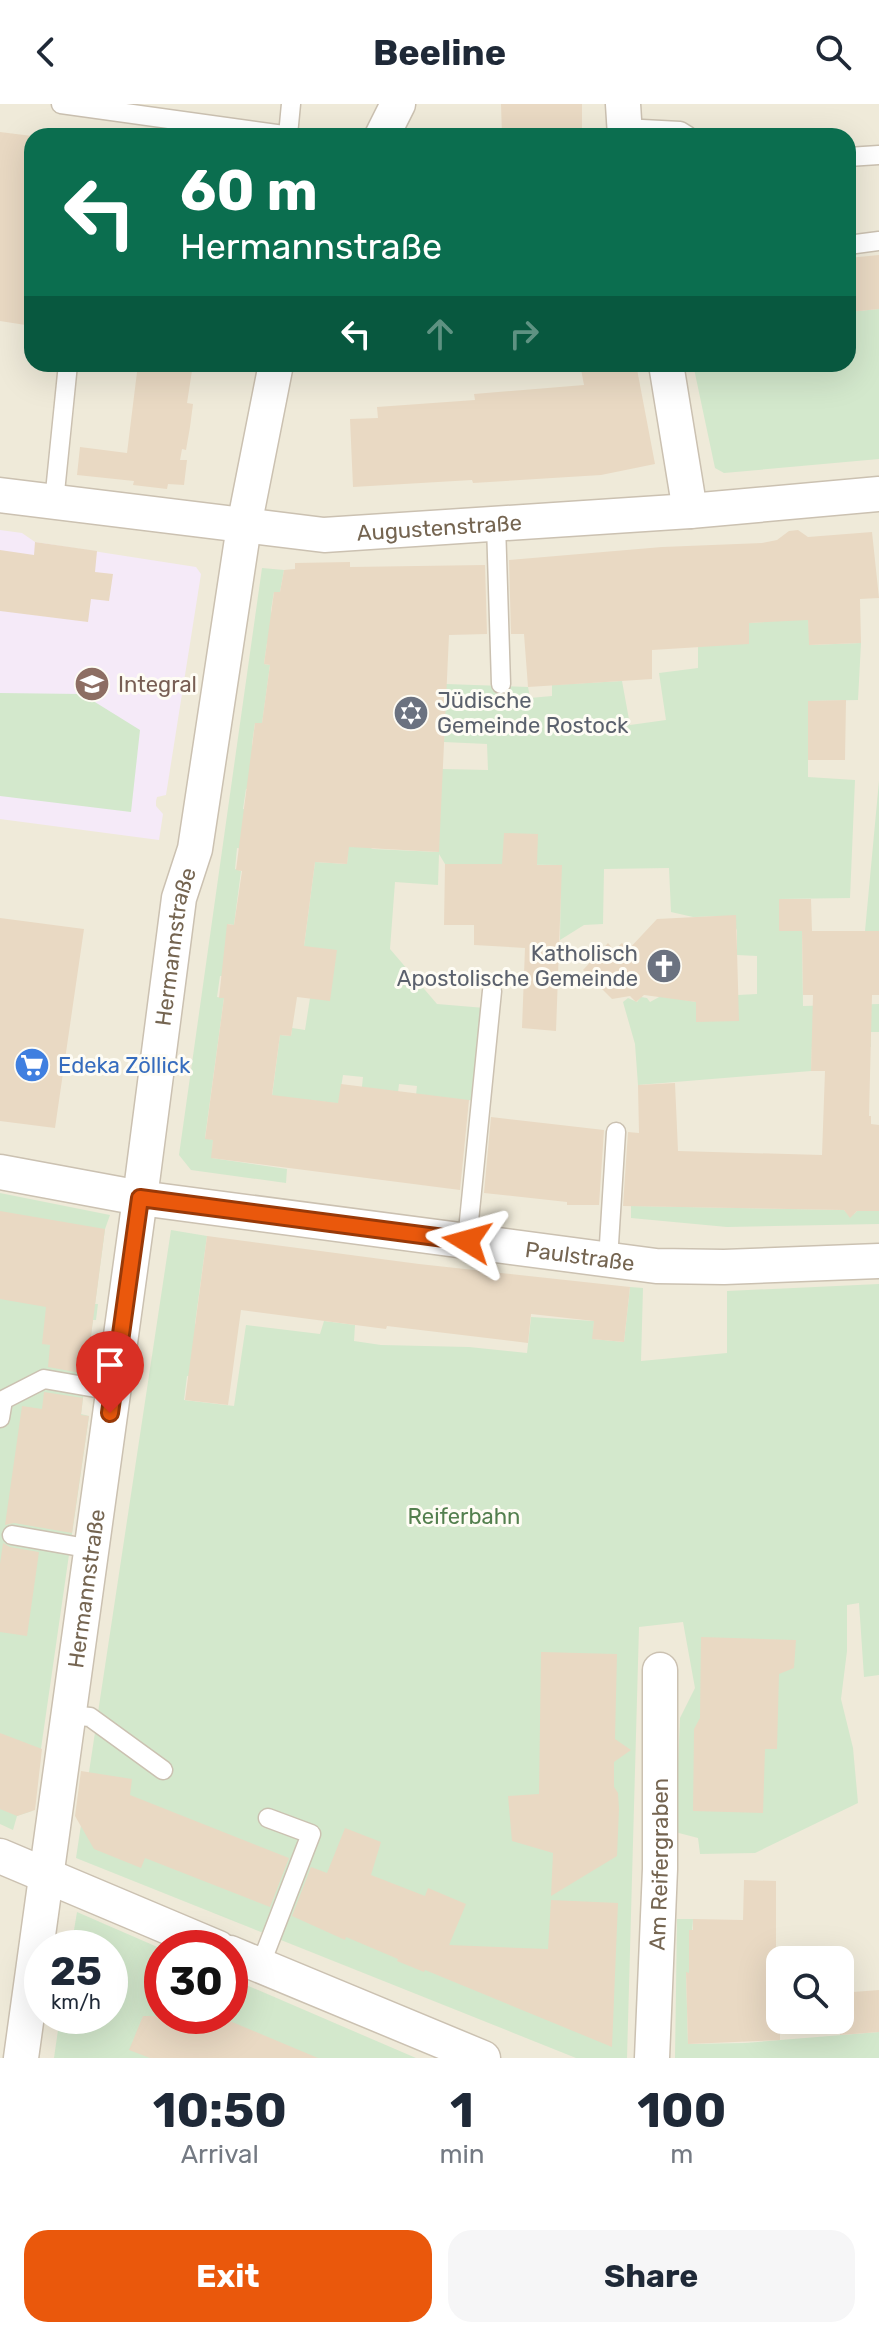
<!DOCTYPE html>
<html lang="en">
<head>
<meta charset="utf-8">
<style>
	:root { --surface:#fff; --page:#f6f6f7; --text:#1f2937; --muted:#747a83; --accent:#ea580c }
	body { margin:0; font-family:Rubik,sans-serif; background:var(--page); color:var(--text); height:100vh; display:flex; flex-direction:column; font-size:30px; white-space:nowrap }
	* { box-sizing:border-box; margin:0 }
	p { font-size:26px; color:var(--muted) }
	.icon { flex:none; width:44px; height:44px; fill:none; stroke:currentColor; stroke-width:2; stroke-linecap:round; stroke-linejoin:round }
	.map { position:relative; height:1954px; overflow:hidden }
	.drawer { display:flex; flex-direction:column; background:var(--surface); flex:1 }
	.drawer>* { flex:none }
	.top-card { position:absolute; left:24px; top:24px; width:832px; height:244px; border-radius:24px; box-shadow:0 8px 32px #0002; background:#0b6e4f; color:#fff; overflow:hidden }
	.controls { position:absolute; left:766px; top:1842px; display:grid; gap:16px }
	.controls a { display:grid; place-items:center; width:88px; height:88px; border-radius:16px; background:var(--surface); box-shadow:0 8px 32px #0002; font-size:40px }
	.speed { position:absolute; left:24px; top:1826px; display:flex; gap:16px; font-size:40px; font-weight:700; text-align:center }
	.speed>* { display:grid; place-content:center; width:104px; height:104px; border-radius:50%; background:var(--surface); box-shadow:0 8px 32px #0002; line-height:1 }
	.speed small { font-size:20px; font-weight:400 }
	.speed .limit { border:12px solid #d22; background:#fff; color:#111 }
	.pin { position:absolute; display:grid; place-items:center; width:68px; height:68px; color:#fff; margin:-82px -34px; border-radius:50% 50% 50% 0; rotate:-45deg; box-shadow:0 0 8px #0007 }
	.pin .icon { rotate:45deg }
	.me { position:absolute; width:88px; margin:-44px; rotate:278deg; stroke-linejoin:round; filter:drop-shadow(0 0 6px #0008) }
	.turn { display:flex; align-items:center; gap:28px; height:168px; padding:0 24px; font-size:36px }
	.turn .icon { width:104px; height:104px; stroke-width:2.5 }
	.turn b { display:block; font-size:56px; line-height:68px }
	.lanes { display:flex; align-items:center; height:76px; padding:0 24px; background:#0003; justify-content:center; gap:40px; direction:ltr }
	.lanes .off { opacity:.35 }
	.eta { display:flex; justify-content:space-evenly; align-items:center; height:136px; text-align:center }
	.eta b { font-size:48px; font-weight:700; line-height:56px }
	.primary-button { display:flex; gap:16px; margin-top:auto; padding:16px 24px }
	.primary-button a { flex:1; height:92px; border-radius:24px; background:var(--accent); color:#fff; font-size:32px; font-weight:700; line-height:92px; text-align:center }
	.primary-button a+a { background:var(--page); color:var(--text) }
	header { display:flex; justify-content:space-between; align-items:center; height:104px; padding:0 24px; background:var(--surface); font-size:36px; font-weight:700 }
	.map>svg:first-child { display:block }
	.residential { fill:#efead9; fill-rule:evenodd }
	.education { fill:#f5eaf8 }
	.green { fill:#d3e8cc }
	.building { fill:#e9d9c3 }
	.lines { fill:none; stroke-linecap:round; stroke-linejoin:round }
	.service-casing { stroke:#cbc1b1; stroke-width:21 }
	.minor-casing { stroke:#cbc1b1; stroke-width:37 }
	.service { stroke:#fff; stroke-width:18 }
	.minor { stroke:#fff; stroke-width:34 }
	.route-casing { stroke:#983908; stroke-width:20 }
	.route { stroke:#ea580c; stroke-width:14 }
	.labels { text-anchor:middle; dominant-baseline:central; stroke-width:6; stroke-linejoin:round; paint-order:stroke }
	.street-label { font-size:22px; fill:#756551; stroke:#fefcf4 }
	.education-label { font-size:22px; fill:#785e54; stroke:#fefcf4; text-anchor:start }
	.worship-label { font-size:22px; fill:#5b616d; stroke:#fefcf4; text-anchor:start }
	.shop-label { font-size:22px; fill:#366cbe; stroke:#fefcf4; text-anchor:start }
	.park-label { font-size:22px; fill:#537f4e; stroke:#fefcf4 }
</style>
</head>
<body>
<header><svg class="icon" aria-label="back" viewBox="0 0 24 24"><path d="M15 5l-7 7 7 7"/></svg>Beeline<svg class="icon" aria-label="search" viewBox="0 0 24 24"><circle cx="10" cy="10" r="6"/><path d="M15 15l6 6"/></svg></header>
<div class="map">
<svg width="879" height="1954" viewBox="0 0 879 1954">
	<rect width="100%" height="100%" fill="#fbf8ed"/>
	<!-- residential -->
	<path class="residential" d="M0,0H879V1954H0ZM32,32H848V260H32ZM42,1844H110V1912H42ZM162,1844H230V1912H162ZM780,1856H840V1916H780Z"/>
	<!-- education -->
	<path class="education" d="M0,426L22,429L35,438L196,463L201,470L166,691L157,693L156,697V702L163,710L159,736L0,715Z"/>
	<!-- green -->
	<path class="green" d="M879,205V355L724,369L715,364L693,260H848V208Z
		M262,464L284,466L280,488H274L271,506L273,540L267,539L264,560L270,561L262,620L255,619L252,640L253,684L246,685L243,705L250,706L245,745L237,744L235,765L241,767L234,821L228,820L227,872H220L217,893L224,894L205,1034L213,1036L212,1054L287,1065L286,1079L191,1066L179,1051Z
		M807,496L810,541L861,539L858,596L808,597V673L855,676L850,794L779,795V827H802L803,902L879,900V928H870L871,943L812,941L811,967L638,981L635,940L623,898L628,894L637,898L641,893L647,894L650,898L661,892L696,898V917H738V891L757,890V852L737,851V826L726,812L693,813L671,808L669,764L604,765L603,820L584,821L560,836L561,761L445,760L439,750L438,781L395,778L390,845L437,900L485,904L478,997L468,996V1000H415L417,982L399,980L395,1015L359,1010L363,973L343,971L340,990L344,1000L272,992L280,931L291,932L292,924L305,926L310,894L304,842L315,758L347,760L349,735L373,745L438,748L442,665L488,666L487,640L444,638L446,580L528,583L530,594L552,592V581L622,577L630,621L666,616L659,569L698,564V522L765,518Z
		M0,589L82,590L140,626L131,708L0,692Z
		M879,677V827H865Z
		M0,1089L110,1111L105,1125L95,1200H98L96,1216H93L81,1310L89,1312L32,1707L17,1712L13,1726L0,1720Z
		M631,1102L844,1106L847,1109L854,1110L857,1107H879V1120L727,1123L631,1114Z
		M171,1126L207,1132L195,1220L230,1278L187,1272L184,1296L234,1302L246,1221L320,1230L324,1217L355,1221L354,1237L381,1241L469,1243L527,1249L531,1213L594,1217L593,1235L624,1238L630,1183L643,1184L641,1257L727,1249V1187L879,1180V1571L864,1573L859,1499L847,1501V1547L841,1595L853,1644L858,1699L755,1749L700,1750L698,1734L675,1728L680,1614L695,1584L683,1518L639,1523L627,1954H576L76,1754Z
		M77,1808L162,1845V1912H230V1874L416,1954H54L60,1912H110V1844H71Z
		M677,1815H693L689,1869H686L688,1940L745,1939L879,1928V1954H675Z"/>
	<!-- building -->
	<path class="building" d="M501,0H582V31L502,32Z
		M0,28L32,32V222L0,217Z
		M879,151V205L848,208V154Z
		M138,260H193L187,299L193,300L190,323L186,346L182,345L180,356H187L184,381L168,380L167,385L133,381L134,377L77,371L80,343L127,349Z
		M580,260H636L655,360L601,371L473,379L472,376L353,383L350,315L378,314L377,303L475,296L474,290L584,281Z
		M798,426L808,433L872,428L879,494L860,495L861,539L809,541L808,516L749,519V540L652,546V575L528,583L524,530H511L509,456L662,443L762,439L777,436L789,427Z
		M35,438L97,447L95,468L113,470L109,497L91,495L88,518L0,507V446L34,451Z
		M350,458V463L485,461L487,530L449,531L439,748L349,743L347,760L315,758L304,842L337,846L330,897L297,893L291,932L280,931L272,991L338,999L341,980L469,996L460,1086L211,1054L213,1036L205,1035L224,894H219L227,820L234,821L242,767L236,766L255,619H262L270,561L264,560L274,488H280L284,466L295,465V459Z
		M846,596L845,656H808V597Z
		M504,729L538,730L537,761H562L556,927L522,924L525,844L474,841V821H444L445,760H502Z
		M779,795H811L812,827H803H879V891H872L869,1012H871V1020L879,1021V1107H857L850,1114L844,1106L623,1102L628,1028L639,1029L638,981L675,979L678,1047L822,1051L825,967H811L813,891H803L802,827H779Z
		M736,811L739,917L696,918V898L644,891L636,898L630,892L612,895L583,866L608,839L614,846L622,839L628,846L657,815Z
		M0,814L84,825L55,1024L0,1017Z
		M491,1013L604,1026L599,1101H567V1098L484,1089Z
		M0,1107L105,1125L86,1270L48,1263L50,1241L42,1240L46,1203L0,1195Z
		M207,1132L419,1160L630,1183L624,1238L592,1235L594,1217L531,1210L528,1239L387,1222L386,1225L241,1206L228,1301L185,1296Z
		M44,1288L83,1294L81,1311L89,1312L72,1429L14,1419L5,1421L22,1302L42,1305Z
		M3,1439L10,1443L39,1448L27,1532L0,1528V1460Z
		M701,1533L796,1536L794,1564L779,1570L777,1645H765L763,1709L693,1707L694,1625L700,1614Z
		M541,1548L617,1550L615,1635L631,1646L614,1658V1683L618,1689L619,1705L617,1752L551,1792L553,1749L512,1737L508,1692L539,1690Z
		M0,1629L42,1645L35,1706L17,1712L0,1705Z
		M81,1667L132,1675L130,1691L289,1754L270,1803L145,1754L141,1764L94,1745L75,1712Z
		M345,1724L381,1738L371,1771L425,1792L428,1784L466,1800L449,1841L548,1845L551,1796L618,1799L612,1943L425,1866L424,1868L397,1857L398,1855L346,1833L345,1836L292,1812L311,1763L327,1769Z
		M744,1776L776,1777V1894H780V1936L688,1940L686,1868L689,1869V1826H693V1815L743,1816Z
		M879,1886V1928L840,1931V1889Z
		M143,1912H218L318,1954H150L129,1946Z"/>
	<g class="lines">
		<defs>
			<path id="service" d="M61,0L291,32
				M623,24L680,27L688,32
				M288,31L291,0
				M848,53L879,51
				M848,141L879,137
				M54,398L68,260
				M496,420L501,580
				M467,1137L492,887
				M608,1156L616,1028
				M0,1314L3,1296L44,1275L113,1287
				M12,1431L92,1445
				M69,1611L90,1613L163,1666
				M260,1862L311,1730L268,1714"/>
			<g id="minor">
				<path d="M623,0L625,32"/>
				<path d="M382,32L398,0"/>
				<path d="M666,260L690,407"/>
				<path id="s1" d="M0,391L324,431L690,407L879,390"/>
				<path id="s2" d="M0,1068L140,1094L656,1162L724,1163L879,1157"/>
				<path d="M0,1752L218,1844"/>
				<path d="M230,1849L483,1954"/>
				<path id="s3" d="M21,1954L140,1094L179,794L195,745L244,422L276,260"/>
				<path id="s4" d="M652,1954L660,1765V1566"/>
			</g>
		</defs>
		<!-- service casing -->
		<use href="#service" class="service-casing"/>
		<!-- minor casing -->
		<use href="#minor" class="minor-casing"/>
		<!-- service -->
		<use href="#service" class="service"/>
		<!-- minor -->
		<use href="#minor" class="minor"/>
	</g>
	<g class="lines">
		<defs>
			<path id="route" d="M110,1309L140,1094L467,1137"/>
		</defs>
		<!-- route casing -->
		<use href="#route" class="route-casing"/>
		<!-- route -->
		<use href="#route" class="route"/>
	</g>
	<!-- icons -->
	<defs>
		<symbol id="school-disc" viewBox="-11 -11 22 22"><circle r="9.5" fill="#8d6e63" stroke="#fefcf4"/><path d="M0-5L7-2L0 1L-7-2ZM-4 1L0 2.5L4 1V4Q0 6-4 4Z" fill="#fff"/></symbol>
		<symbol id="synagogue-disc" viewBox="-11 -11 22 22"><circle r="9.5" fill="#6b7280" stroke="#fefcf4"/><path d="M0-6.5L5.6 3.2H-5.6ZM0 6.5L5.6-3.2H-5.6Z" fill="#fff"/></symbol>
		<symbol id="church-disc" viewBox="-11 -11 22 22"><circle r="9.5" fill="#6b7280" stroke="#fefcf4"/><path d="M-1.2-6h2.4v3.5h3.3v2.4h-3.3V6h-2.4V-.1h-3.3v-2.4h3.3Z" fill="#fff"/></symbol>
		<symbol id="supermarket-disc" viewBox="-11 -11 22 22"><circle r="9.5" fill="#3f7fe0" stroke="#fefcf4"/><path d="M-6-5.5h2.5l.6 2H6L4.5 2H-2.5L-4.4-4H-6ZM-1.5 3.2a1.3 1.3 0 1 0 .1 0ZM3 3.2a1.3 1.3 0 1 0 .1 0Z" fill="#fff"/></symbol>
	</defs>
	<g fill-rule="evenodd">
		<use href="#school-disc" x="72" y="560" width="40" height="40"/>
		<use href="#synagogue-disc" x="391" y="589" width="40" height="40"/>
		<use href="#church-disc" x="644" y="842" width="40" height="40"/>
		<use href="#supermarket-disc" x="12" y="941" width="40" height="40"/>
	</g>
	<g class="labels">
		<!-- street labels -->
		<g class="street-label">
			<text stroke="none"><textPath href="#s1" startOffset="442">Augustenstraße</textPath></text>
			<text stroke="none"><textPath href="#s3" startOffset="1122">Hermannstraße</textPath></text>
			<text stroke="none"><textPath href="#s2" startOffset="586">Paulstraße</textPath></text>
			<text stroke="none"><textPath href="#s3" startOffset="474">Hermannstraße</textPath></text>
			<text stroke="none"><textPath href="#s4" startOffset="194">Am Reifergraben</textPath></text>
		</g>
		<!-- education labels -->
		<g class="education-label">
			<text x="118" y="580">Integral</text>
		</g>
		<!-- worship labels -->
		<g class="worship-label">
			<text x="437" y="596">Jüdische<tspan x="437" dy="25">Gemeinde Rostock</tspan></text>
			<text x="638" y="849" text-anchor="end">Katholisch<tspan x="638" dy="25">Apostolische Gemeinde</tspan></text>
		</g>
		<!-- shop labels -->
		<g class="shop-label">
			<text x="58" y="961">Edeka Zöllick</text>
		</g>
		<!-- park labels -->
		<g class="park-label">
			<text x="464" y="1412">Reiferbahn</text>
		</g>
	</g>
</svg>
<div class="controls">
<a><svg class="icon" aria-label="search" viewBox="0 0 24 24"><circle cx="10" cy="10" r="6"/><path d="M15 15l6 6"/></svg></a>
</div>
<div class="speed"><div>25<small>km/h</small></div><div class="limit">30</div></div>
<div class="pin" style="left:110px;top:1309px;background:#d93025"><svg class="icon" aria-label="arrive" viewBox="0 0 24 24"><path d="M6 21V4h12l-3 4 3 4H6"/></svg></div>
<svg class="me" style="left:467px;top:1137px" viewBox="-20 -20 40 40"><path d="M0-17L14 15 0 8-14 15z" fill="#ea580c" stroke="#fff" stroke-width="4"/></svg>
<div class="top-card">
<div class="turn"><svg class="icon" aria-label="left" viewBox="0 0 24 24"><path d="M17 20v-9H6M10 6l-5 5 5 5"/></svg><div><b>60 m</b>Hermannstraße</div></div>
<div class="lanes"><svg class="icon" aria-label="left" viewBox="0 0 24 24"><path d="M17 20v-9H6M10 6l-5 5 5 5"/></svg><svg class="icon off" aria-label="ahead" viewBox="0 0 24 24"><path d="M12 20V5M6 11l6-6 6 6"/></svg><svg class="icon off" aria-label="right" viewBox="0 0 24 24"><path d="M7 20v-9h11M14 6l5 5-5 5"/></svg></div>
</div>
</div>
<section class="drawer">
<div class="eta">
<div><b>10:50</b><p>Arrival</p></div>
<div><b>1</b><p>min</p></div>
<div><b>100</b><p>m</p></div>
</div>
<div class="primary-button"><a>Exit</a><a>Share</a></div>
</section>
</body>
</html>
